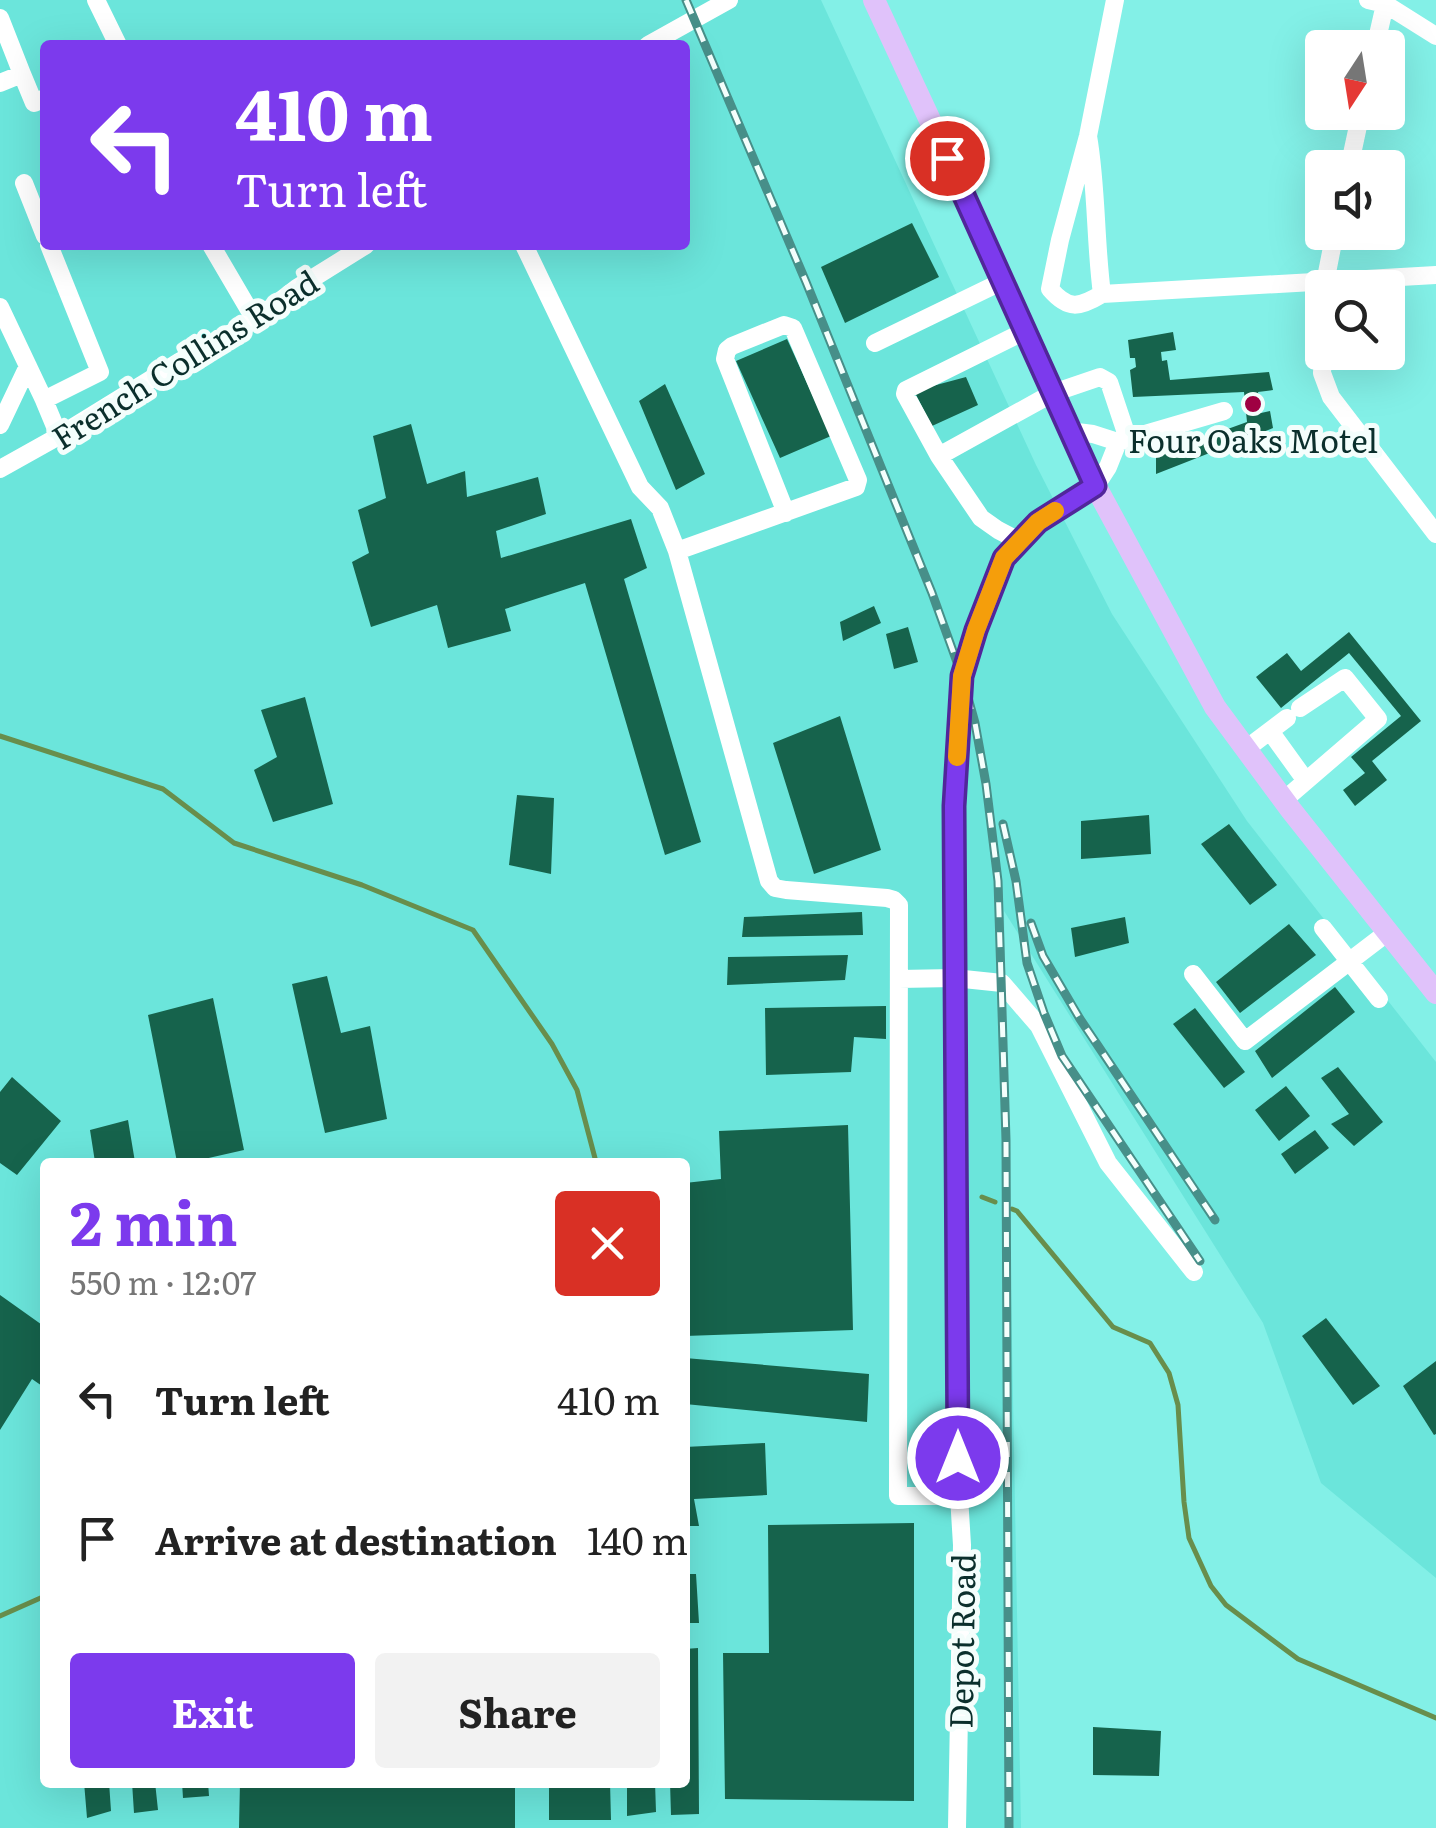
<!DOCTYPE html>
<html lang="en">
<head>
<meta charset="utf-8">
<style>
	:root { --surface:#fff; --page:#f2f2f2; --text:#222; --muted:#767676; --accent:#7c3aed }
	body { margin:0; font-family:Literata,serif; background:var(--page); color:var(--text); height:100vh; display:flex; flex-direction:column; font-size:38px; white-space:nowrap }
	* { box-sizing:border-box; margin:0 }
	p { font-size:32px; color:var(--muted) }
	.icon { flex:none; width:55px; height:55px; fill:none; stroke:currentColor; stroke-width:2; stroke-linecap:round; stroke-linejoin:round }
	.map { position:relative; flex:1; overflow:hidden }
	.sheet { position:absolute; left:40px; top:1158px; width:650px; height:630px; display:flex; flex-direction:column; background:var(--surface); border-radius:10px; box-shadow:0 10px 40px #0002 }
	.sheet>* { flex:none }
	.hud { position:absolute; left:40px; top:40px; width:650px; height:210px; border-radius:10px; box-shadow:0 10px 40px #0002; background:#7c3aed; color:#fff; overflow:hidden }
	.needle { width:65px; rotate:192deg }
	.tools { position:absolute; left:1305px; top:30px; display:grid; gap:20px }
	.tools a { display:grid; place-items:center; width:100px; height:100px; border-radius:10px; background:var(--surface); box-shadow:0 10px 40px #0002; font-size:50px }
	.pin { position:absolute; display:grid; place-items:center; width:85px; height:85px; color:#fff; margin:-42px; border:5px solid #fff; border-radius:50%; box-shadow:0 2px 10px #0007 }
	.me { position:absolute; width:110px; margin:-55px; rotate:0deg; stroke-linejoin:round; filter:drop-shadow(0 0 8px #0008) }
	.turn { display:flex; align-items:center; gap:35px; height:210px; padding:0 30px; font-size:45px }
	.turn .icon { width:130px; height:130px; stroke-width:2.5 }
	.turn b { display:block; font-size:70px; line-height:85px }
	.round { display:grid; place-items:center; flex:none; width:105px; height:105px; border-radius:10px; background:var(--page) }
	.headline { display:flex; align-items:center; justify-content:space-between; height:170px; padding:0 30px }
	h1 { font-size:60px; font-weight:700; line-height:75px; color:var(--accent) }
	.cta { display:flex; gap:20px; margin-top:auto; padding:20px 30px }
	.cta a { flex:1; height:115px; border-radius:10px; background:var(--accent); color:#fff; font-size:40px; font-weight:700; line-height:115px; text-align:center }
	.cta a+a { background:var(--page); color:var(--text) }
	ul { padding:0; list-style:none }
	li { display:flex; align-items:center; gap:30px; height:140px; padding:0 30px }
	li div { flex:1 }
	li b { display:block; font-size:38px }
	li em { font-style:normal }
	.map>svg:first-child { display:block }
	.built { fill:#6be5db; fill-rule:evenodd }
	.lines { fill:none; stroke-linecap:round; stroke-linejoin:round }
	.stream { stroke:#688e4c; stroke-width:5 }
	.building { fill:#16634c }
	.minor { stroke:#fff; stroke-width:18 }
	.major { stroke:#e0c2fa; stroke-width:22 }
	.rail-casing { stroke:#478f89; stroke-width:9 }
	.rail { stroke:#f4fefc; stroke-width:5; stroke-dasharray:15; stroke-linecap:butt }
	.route-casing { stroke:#51269a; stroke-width:25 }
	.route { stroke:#7c3aed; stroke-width:18 }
	.slow { stroke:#f59e0b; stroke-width:18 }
	.poi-dot { fill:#9f0042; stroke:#f4fefc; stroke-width:4 }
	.labels { text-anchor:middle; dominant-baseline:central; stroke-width:10; stroke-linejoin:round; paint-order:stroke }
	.street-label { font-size:32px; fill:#0b2f2c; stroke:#f4fefc }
	.poi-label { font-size:32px; fill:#0b2f2c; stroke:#f4fefc }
</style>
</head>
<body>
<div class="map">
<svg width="1436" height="1828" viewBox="0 0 1436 1828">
	<rect width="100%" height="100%" fill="#83f0e7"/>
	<!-- built -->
	<path class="built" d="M0,0H821L1036,465L1112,614L1247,821L1436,1062V1578L1321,1483L1263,1323L1004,911L1021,1828H0ZM45,45H685V245H45ZM45,1162H685V1782H45Z"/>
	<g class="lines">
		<!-- stream -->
		<path class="stream" d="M0,736L163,789L234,843L362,885L473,930L552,1044L577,1090L596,1162
			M982,1197L995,1202
			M1012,1209L1017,1211L1113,1327L1150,1343L1169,1373L1178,1405L1184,1502L1189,1538L1211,1586L1226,1605L1298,1659L1436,1718
			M0,1616L45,1596"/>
	</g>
	<!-- building -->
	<path class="building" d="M912,223L939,277L845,323L821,267Z
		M1173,332L1176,350L1161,352L1162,361L1167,360L1170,380L1269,372L1273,390L1258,392L1261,413L1270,411L1273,428L1156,474V455L1247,422L1244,392L1133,397L1130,370L1136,367L1135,358H1130L1128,340Z
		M787,339L831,436L780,458L736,361Z
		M966,377L978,405L932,426L914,391Z
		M665,384L705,474L676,490L639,401Z
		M411,424L427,484L465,471L467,497L538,477L546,514L496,531L501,558L631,519L647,568L624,579L701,842L665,855L585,583L505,609L511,631L448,648L437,605L371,627L352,562L369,553L358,510L386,498L373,436Z
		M874,606L881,623L843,641L840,622Z
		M908,627L918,662L894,669L886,634Z
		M1349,632L1421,721L1372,761L1387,780L1355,806L1343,790L1365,773L1351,757L1401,716L1349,653L1281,708L1256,677L1287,653L1301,671Z
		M305,697L333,804L273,822L254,770L277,757L261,710Z
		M840,716L881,850L814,874L773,743Z
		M517,795L554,798L551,874L509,865Z
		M1149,815L1151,854L1081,859V821Z
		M1229,824L1277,885L1250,905L1201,844Z
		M862,912L863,935L742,937L744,917Z
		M1125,917L1129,943L1075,957L1071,928Z
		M1289,924L1316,955L1240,1013L1216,982Z
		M848,955L845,980L727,985L728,957Z
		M327,976L341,1033L370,1026L387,1119L325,1133L292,984Z
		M1335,987L1355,1012L1272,1078L1255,1051Z
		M213,998L244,1150L191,1162H177L148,1015Z
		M886,1006V1039L854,1037L851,1072L766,1075L765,1008Z
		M1195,1008L1245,1072L1224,1088L1173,1024Z
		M1338,1067L1383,1122L1354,1146L1331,1124L1349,1114L1321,1078Z
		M12,1077L61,1121L17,1175L0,1163V1092Z
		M1286,1086L1310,1116L1279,1141L1255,1110Z
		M128,1120L135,1162H95L90,1130Z
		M848,1125L853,1330L685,1336V1183L721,1179L719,1131Z
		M1315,1130L1329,1148L1295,1174L1281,1154Z
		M0,1295L45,1327V1388L32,1379L0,1430Z
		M1326,1318L1380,1386L1353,1405L1302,1336Z
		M685,1358L869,1374L867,1422L685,1404Z
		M1436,1361V1434L1434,1435L1403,1386Z
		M765,1443L767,1495L694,1499L699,1526H685V1447Z
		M914,1523V1801L725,1799L723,1653H769L768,1525Z
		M685,1574H696L699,1623H685Z
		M698,1648L699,1814L671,1815L670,1782H685V1649Z
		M1093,1727L1161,1731L1159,1776L1093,1775Z
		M84,1782H109L111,1811L87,1818Z
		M132,1782H155L158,1810L134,1813Z
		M182,1782H208L209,1796L183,1798Z
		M240,1782H515V1828H239Z
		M549,1782H610L611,1820H549Z
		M627,1782H655L656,1812L627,1816Z"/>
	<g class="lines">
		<!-- minor -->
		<path class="minor" d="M96,0L118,45
			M1368,0L1385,4L1436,36
			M0,18L22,74
			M648,45L729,0
			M1375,48L1386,0
			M0,83L22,74L34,103L45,98
			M1088,136C1097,188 1095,241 1102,294C1079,308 1068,310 1050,289L1060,240L1088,136L1115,0
			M1349,168L1361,112
			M24,183L45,236
			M49,245L100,372L44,400L59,436
			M211,245L255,320
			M524,245L640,487L660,508L677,551L856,487L858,480L793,328L784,325L732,346L727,350L725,359L786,513
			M1324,288L1335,232
			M1102,294L1436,275
			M0,307L44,400
			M875,343L1003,281
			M1323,352L1322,373L1331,397L1436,534
			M0,425L28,366
			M1069,431L1093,434L1118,442
			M939,456L905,394L906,390L1025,331
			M0,469L59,436L179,362L255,320L297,288L366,245
			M1019,541L998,530L981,518L939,456L1053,393L1100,377L1109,382L1128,439
			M677,551L769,881L775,888L786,890L887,898L894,900L899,905L898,1496H959
			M1270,731L1306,781
			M1246,749L1287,718
			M1284,800L1378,719L1345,678L1300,708
			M1323,928L1379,999
			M1193,974L1245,1041L1388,932
			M899,979L954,978L1002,983L1039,1026L1108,1163L1194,1272
			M957,1828L962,1545L959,1496L954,806L962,676L976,630L1004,558L1037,522L1095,487L1108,467L1118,442L1224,411"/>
		<!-- major -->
		<path class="major" d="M874,0L977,221L1089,474L1215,707L1291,810L1436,993"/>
		<defs>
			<path id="rail" d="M686,0L806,282L932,593L962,676L975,723L986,784L998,881L1006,1140L1009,1828
				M1003,824L1016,881L1027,963L1044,1013L1062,1056L1200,1261
				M1031,923L1043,956L1080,1019L1215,1220"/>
		</defs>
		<!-- rail casing -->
		<use href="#rail" class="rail-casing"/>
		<!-- rail -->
		<use href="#rail" class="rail"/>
	</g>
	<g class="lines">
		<defs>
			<path id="route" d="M947,158L1095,486L1038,522L1004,558L976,630L962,676L954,806L958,1458"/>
		</defs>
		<!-- route casing -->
		<use href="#route" class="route-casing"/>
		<!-- route -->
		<use href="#route" class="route"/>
		<!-- slow -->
		<path class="slow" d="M957,757L962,676L976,630L1004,558L1038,522L1055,511"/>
	</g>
	<!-- markers -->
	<circle class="poi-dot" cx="1253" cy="404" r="10"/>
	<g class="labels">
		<!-- street labels -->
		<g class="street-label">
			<text transform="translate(184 358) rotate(-32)">French Collins Road</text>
			<text transform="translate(960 1641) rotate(-89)">Depot Road</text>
		</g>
		<!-- poi labels -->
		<g class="poi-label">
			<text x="1253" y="439">Four Oaks Motel</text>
		</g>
	</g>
</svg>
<div class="tools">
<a><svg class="needle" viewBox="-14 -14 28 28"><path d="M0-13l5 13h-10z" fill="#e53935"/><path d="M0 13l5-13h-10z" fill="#767676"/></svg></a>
<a><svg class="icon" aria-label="sound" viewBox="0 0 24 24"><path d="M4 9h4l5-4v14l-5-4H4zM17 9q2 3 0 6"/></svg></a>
<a><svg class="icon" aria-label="search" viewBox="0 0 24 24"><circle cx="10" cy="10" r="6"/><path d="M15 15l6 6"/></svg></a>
</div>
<div class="pin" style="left:947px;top:158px;background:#d93025"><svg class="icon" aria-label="arrive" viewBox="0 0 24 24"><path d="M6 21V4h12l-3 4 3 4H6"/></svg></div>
<svg class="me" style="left:958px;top:1458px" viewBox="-20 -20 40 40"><circle r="17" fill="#7c3aed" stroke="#fff" stroke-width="3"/><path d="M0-11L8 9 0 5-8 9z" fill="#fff"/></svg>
<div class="hud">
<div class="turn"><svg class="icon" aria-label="left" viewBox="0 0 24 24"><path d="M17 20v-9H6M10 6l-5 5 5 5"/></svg><div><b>410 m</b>Turn left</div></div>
</div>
<section class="sheet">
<div class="headline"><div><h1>2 min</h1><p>550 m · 12:07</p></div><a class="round" style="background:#d93025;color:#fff"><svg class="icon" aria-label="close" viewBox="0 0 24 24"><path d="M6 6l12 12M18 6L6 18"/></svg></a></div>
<ul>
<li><svg class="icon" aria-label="left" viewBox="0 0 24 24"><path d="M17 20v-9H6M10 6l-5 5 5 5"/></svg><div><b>Turn left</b></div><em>410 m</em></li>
<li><svg class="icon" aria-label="arrive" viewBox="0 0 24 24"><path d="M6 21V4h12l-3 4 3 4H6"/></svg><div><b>Arrive at destination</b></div><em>140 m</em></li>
</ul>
<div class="cta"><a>Exit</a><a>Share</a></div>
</section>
</div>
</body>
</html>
